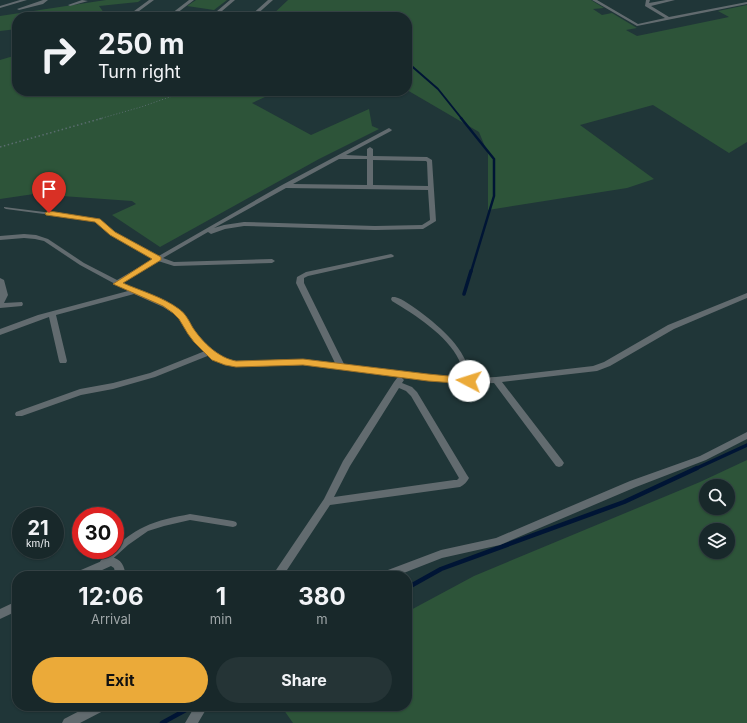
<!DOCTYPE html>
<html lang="en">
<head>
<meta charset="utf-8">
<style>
	:root { --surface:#18282a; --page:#253436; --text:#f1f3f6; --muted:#9fa6a8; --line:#364447; --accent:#ebaa39 }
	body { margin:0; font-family:Inter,sans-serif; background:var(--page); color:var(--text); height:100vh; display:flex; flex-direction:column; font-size:15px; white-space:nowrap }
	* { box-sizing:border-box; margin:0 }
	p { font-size:13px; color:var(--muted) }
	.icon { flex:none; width:22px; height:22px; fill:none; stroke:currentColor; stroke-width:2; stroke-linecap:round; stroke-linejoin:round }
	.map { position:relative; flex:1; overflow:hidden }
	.details { position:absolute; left:12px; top:571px; width:400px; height:140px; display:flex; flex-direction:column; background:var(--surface); border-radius:16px; box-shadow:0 1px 3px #0004,0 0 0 1px var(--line) }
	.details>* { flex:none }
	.guide { position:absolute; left:12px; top:12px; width:400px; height:84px; border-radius:16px; box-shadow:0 1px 3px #0004,0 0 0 1px var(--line); background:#18282a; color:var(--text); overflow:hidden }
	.controls { position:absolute; left:699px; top:479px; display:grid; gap:8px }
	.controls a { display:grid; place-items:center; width:36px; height:36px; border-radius:50%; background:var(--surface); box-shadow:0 1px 3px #0004,0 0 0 1px var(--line); font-size:20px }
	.speed { position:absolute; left:12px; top:507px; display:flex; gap:8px; font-size:20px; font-weight:700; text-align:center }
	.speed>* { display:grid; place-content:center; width:52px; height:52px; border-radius:50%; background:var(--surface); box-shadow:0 1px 3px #0004,0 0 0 1px var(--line); line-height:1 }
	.speed small { font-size:10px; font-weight:400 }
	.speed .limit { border:6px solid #d22; background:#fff; color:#111 }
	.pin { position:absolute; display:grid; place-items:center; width:34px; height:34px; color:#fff; margin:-41px -17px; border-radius:50% 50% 50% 0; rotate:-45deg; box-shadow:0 0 4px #0007 }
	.pin .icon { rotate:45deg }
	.me { position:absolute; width:44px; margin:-22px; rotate:275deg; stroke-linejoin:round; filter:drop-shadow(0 0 3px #0008) }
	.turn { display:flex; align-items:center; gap:14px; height:84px; padding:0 20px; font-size:18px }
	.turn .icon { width:52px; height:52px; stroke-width:2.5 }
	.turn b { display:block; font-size:28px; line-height:34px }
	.eta { display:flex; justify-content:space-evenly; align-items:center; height:68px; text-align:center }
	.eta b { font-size:24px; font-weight:700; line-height:28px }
	.primary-button { display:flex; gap:8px; margin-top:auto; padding:8px 20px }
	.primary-button a { flex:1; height:46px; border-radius:24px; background:var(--accent); color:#111; font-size:16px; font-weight:700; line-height:46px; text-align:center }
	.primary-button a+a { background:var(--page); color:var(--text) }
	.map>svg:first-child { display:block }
	.green { fill:#2d5439; fill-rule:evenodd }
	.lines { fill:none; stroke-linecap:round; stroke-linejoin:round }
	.stream-far3 { stroke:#001535; stroke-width:2 }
	.stream-far2 { stroke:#001535; stroke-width:2.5 }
	.stream-far1 { stroke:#001535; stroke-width:3.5 }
	.stream { stroke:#001535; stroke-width:4.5 }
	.path-far1 { stroke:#5a6d6f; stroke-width:1; stroke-dasharray:1 2; stroke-linecap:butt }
	.path { stroke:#5a6d6f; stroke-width:1.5; stroke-dasharray:1.5 2.5; stroke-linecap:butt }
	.service { fill:#626b6f; fill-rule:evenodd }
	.minor { fill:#626b6f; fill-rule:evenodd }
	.route { fill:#ebaa39; stroke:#996e25 }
</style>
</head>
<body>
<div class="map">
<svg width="747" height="723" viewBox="0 0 747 723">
	<rect width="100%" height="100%" fill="#203638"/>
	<!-- green -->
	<path class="green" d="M106,0H141L138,2L99,6L107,17H17V29L0,31V16Z
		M196,0H227L214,10L187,6Z
		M288,0H591L604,8L593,9L602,15L612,13L637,28L626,30L637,36L729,17L718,11L747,5V142L729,153L653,105L580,125L654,179L627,188L488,210V154L479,132L407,90V17H270Z
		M17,55V91H278L252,103L311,135L369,109L372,126L379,129L319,159L160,247L112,215L136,204L132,201L34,194L0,199V60Z
		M747,460V723H293L281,706H407V612L474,576L700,482ZM706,486H728V508H706ZM706,530H728V552H706Z"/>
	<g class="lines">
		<!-- stream-far3 -->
		<path class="stream-far3" d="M407,62L438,89L462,119"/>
		<!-- stream-far2 -->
		<path class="stream-far2" d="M461,118L494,159V196L471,272"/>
		<!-- stream-far1 -->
		<path class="stream-far1" d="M464,294L471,271
			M695,469L747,445"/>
		<!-- stream -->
		<path class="stream" d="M407,588L441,569L624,502L697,468
			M162,723L193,706"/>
		<!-- path-far1 -->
		<path class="path-far1" d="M99,119L141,107L187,91"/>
		<!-- path -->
		<path class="path" d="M0,147L103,118"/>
		<!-- service -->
		<path class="service" d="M4,207L100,219L115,233L161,259L158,261L156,260L111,235L97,221L6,209L4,208Z
			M190,514L233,521L236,522L237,524L236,526L233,527L190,520L164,526L148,531L128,545L107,564L104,565L101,564L100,562L101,560L112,550H115V547C123,540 133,532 144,527C158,520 175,517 190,514Z"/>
		<!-- minor -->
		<path class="minor" d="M20,0H27L0,8V6Z
			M43,0H48L43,4L19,10L17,9Z
			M82,0L88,1L70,6L68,5Z
			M149,0H154L131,17H126Z
			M189,0H194L172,17H167Z
			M230,0H235L215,17H210Z
			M268,0H273L254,17H249Z
			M592,0H597L638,24L665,18L645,6L646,0H650L649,3L666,0H675L651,6L669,17L747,2V4L637,26Z
			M389,128L392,130L391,131L346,155L367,156V149L370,147L373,149V156L427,157L432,160L436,221L423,229L375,230L244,226L225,229L211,234L208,232L163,258L174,262L272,259L275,261L272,263L174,266L158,261L123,283C141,292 162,298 178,309C187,315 188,324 195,331C205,344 219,358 236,361L303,359L335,363L296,283L297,277L306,272L391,254L393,255L394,256L393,257L308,276L304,278V283L344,364L428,375L464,378C462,372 461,366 459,360C447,335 415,315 392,301L391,299L392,297H395C403,299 412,306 419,311C444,330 464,347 472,378L496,377L593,366L604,362L668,325L747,293V298L674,329L610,366L597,371L502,382L562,460L564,463L562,466L559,467L556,466L494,383L469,384L401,377L404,380L402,383L412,387L417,392L467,475L469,478C467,482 464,485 460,487L330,505L283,576H272L324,499L343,461L394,382L397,378L400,377L303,365L236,367L222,364L210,355L155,377L113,389L81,395L22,416H16L15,414L16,412L80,389L113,383L150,373L205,351L188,334L180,318L173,313L163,307L134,294L56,315L67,361L66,363H60L59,361L49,317L0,335V329L38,315L128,291L80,265L44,241L35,239L24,238L0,240V236L24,234L36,235L48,239L84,263L117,280L282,185ZM339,159H367V185L293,184ZM373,160L426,161L427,162L428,186L373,185ZM286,188L428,190L430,220L422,225L375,226L244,222L224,225L214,228ZM399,388L406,391L411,396L459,478L457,480H454L334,497L350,466Z
			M0,278L4,280L8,295L4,303L22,302L23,304L22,306L0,308Z
			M747,432V439L706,460L636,487L500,545L442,558L396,576H379L380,573L441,550L496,538L630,481L700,456Z
			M111,557C122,559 124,566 126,576H116L114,568L111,566L89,576H73L74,573Z
			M17,601V611L0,619V609Z
			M89,706H107L105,710L80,723H62L64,719Z
			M195,706H208L198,723H185Z"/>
	</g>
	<!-- route -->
	<path class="route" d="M49,211L100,219L115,232L161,257V260L123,283C141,291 163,297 179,309C186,314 189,321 193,328C203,343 219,358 236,361L303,359L428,374L469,378L474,381L469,384L428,381L303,365L236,367L225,365L212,360L194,342L188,334L179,319L173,313L163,306L113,284L152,259L110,235L95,222L46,215L45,213Z"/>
</svg>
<div class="controls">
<a><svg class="icon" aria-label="search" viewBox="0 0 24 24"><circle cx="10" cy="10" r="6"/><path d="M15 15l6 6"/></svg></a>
<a><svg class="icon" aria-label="layers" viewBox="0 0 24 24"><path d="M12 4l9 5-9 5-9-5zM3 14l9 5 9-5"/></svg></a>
</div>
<div class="speed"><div>21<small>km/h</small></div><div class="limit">30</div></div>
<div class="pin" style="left:49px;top:213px;background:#d93025"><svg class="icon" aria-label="arrive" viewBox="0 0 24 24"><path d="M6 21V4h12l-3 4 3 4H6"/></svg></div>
<svg class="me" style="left:469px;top:381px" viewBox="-20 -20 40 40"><circle r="19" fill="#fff"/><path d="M0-13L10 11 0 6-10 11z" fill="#ebaa39"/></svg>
<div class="guide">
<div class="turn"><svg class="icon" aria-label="right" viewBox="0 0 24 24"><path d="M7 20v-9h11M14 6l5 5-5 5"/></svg><div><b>250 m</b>Turn right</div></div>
</div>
<section class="details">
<div class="eta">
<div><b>12:06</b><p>Arrival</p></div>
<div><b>1</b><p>min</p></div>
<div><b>380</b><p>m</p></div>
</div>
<div class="primary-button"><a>Exit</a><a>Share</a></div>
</section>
</div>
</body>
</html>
